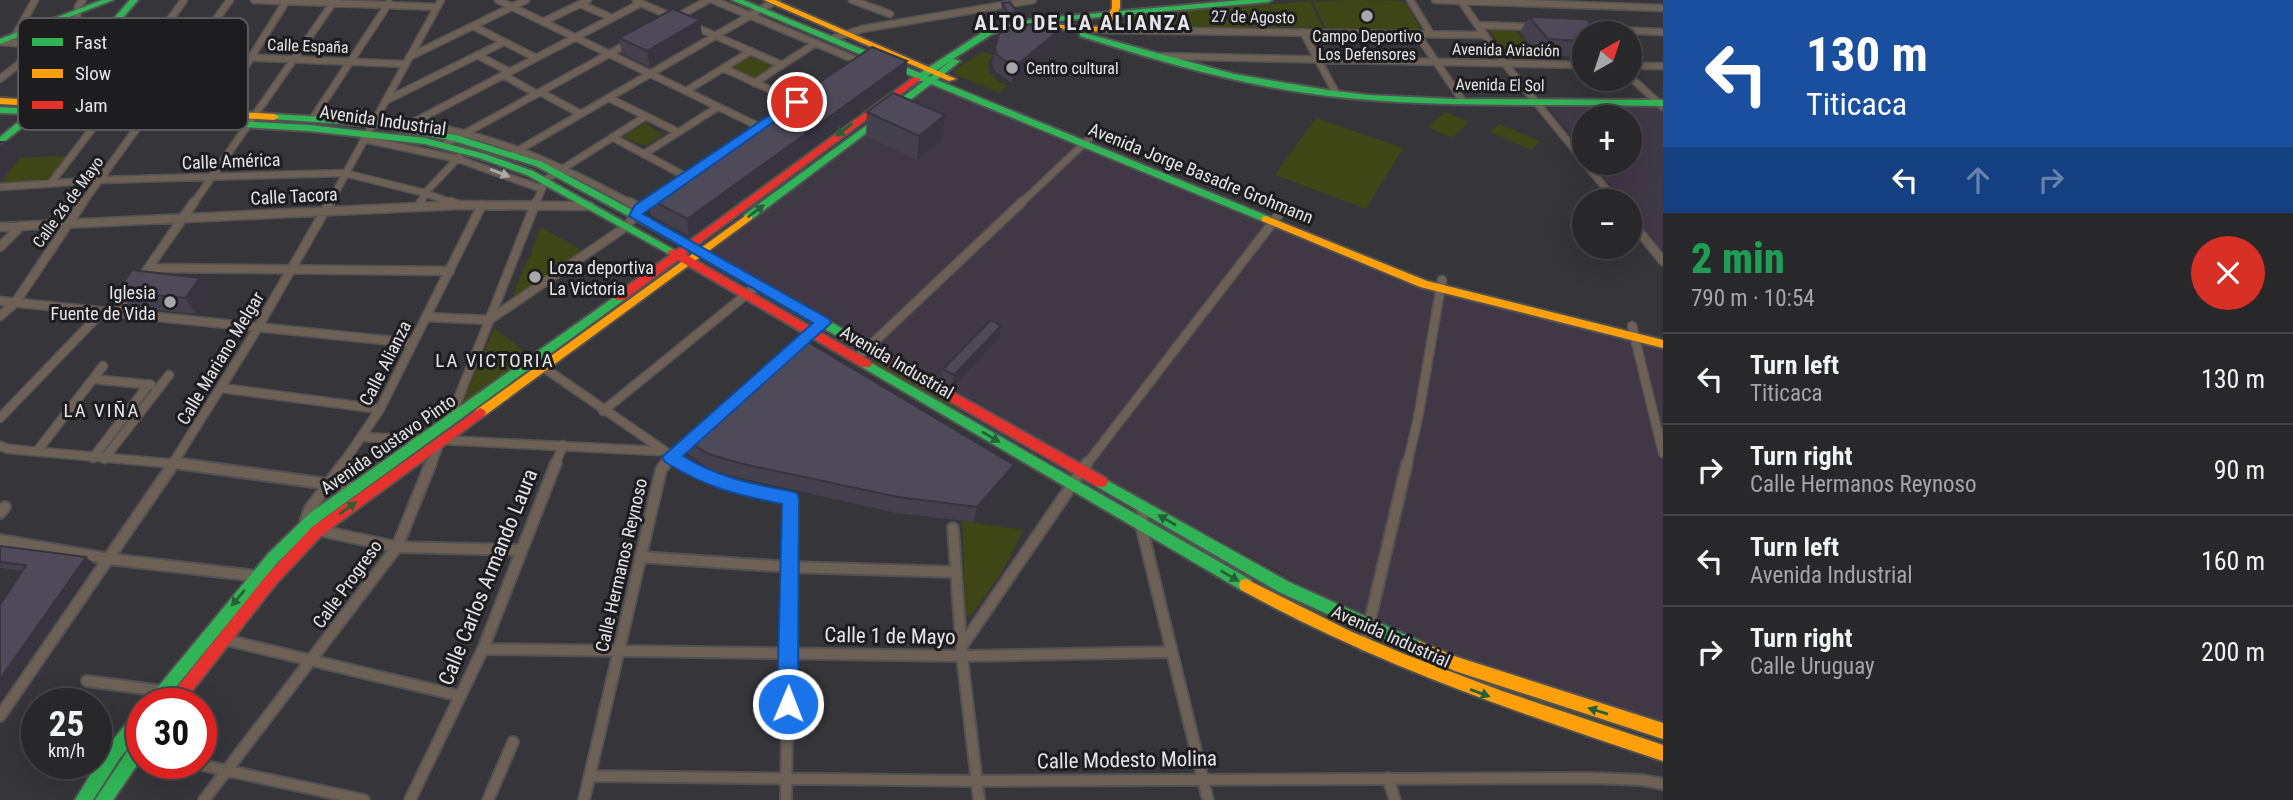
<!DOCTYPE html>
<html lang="en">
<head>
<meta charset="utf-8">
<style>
	:root { --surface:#28282b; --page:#303033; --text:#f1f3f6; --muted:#a5a6a9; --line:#444447 }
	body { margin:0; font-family:"Roboto Condensed",sans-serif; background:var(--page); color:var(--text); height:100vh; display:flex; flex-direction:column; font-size:26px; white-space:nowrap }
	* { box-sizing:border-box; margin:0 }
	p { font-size:23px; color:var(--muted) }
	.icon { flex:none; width:38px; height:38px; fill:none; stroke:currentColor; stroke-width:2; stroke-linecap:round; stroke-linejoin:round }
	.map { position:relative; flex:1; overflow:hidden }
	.side { display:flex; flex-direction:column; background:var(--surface); width:630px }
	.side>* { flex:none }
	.hud { background:#1a4fa0; color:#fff; overflow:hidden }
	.needle { width:46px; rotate:39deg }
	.controls { position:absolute; left:1572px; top:21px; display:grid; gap:14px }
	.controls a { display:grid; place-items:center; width:70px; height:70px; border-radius:50%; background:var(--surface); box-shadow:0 7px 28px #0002,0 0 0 2px var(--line); font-size:35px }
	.speed { position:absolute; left:21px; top:688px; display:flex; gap:14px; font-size:35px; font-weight:700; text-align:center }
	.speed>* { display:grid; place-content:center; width:91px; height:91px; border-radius:50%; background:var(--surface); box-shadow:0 7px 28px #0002,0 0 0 2px var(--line); line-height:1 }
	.speed small { font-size:18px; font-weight:400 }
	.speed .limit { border:10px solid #d22; background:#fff; color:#111 }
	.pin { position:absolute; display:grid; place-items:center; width:60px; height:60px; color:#fff; margin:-30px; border:4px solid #fff; border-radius:50%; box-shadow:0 2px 7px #0007 }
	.me { position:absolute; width:77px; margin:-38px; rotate:1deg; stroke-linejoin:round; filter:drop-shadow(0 0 5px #0008) }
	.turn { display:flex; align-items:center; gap:24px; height:147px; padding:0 28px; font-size:32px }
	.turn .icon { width:91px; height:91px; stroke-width:2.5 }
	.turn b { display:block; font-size:49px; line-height:60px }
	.lanes { display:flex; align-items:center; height:66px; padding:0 28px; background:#0003; justify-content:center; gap:35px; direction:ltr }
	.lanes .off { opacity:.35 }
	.round { display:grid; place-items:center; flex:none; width:74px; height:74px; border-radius:37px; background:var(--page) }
	.overview { display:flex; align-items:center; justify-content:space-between; height:119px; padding:0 28px }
	h1 { font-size:42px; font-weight:800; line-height:52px; color:#1e9e55 }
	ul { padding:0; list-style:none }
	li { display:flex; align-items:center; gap:21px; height:91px; padding:0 28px; border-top:2px solid var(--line) }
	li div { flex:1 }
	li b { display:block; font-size:26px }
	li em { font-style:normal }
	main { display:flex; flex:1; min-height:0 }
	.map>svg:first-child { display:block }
	.industrial { fill:#413845 }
	.green { fill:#3f4616 }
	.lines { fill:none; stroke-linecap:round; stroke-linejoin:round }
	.street-far2-casing { stroke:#525254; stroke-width:9 }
	.street-far1-casing { stroke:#525254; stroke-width:11 }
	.street-casing { stroke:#525254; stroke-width:14 }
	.fast-casing { stroke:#525254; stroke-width:4 }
	.slow-casing { stroke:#525254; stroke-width:4 }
	.jam-casing { stroke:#525254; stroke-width:4 }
	.street-far2 { stroke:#6c6154; stroke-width:6 }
	.street-far1 { stroke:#6c6154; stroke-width:8 }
	.street { stroke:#6c6154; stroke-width:10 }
	.fast { fill:#30b455; fill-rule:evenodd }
	.slow { fill:#ff9f0a; fill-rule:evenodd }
	.jam { fill:#e5322d; fill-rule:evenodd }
	.wall { fill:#44404d }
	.shaded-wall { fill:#37343f }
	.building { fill:#4f4a5a; stroke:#37343f; stroke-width:2 }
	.oneway { fill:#266037 }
	.oneway2 { fill:#afa9a5 }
	.route { fill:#1a73e8; stroke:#114b97; stroke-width:2 }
	.poi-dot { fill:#a8a7ab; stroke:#1d1c1f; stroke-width:2.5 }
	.labels { text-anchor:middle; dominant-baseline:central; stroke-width:6; stroke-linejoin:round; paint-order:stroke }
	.far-street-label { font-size:16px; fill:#e5e4e8; stroke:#1d1c1f }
	.far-poi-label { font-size:16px; fill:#e5e4e8; stroke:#1d1c1f }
	.street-label { font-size:18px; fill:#e5e4e8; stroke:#1d1c1f }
	.poi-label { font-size:18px; fill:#e5e4e8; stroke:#1d1c1f; text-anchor:start }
	.neighbourhood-label { font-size:19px; letter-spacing:2px; fill:#e5e4e8; stroke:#1d1c1f }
	.far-district-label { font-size:21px; font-weight:bold; letter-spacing:2px; fill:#e5e4e8; stroke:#1d1c1f }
	.near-street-label { font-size:21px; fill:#e5e4e8; stroke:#1d1c1f }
	.key { fill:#1d1c1f; stroke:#59585b; stroke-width:2 }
	.key-label { font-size:19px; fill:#e5e4e8 }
</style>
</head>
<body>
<main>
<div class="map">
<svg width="1663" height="800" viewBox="0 0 1663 800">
	<rect width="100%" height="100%" fill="#363539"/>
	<!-- industrial -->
	<path class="industrial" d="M932,85L1278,230L1427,290L1663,348V723L1513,678L1363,618L1073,460L885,349L711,252Z
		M1546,103L1663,105V252L1629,209V201H1623L1593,163H1629V117H1584V151Z"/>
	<!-- green -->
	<path class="green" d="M1350,0L1401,1L1406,3L1422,31L1326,29L1313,2Z
		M1310,1L1323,28L1129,26L1123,21L1131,15Z
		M1488,28L1516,30L1541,62L1510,60Z
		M983,52L993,55C980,70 995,80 1008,86L1000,93L956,75L954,70Z
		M748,56L774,65L773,68L756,79L729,70Z
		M1445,112L1469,122L1452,138L1428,127Z
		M1316,118L1403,148L1366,209L1275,175Z
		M646,123L663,135L645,146L622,137Z
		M1499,124L1540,141L1531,150L1490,132Z
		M67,156L48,180L0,183L19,158Z
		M541,227L584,252L519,297L513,295L528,258L534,254L531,252Z
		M494,328L529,355L462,404Z
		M873,357L962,407V409L957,413L870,362Z
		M962,521L1024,530L1000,575L970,617L966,615Z
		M1208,551H1212L1298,600L1353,626L1356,634L1352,635L1207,558Z
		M1377,639H1380L1472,676L1606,721L1612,729L1471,685L1375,644Z"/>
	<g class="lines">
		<defs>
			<path id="street-far2" d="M254,0L437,7
				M498,0L760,127
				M713,0L858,61
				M852,0L890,14
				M1410,0L1431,34
				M1435,0L1663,8
				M1460,0L1505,64L1584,161
				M636,1L675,18
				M580,4L612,18
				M675,18L708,0
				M543,22L588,0
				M691,25L782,65
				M1478,25L1532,27
				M473,26L536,58
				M1585,29L1663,32
				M1104,30L1485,35
				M1303,32L1336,93
				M1417,34L1462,100
				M15,36L35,0
				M831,39L862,29L1033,0
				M0,42L144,53L405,64
				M477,55L510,72
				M1155,56L1584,65
				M409,57L526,0
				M1629,66H1663
				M723,68L797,102
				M503,75L537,94
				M1629,76L1663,107
				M0,79L77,19L78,6L83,0
				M754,83L816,43
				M686,91L751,51
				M540,92L581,114
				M609,98L678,132
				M385,101L504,42
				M107,107L184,0
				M217,112L287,0
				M313,118L389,3
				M375,118C479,129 541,155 632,204
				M412,123L641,3
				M612,137L687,177
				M363,139L458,159L542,189
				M444,145L629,43
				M512,154L777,0
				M644,154L718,107
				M1585,163L1616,201
				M51,183L102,116
				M0,187L100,180L344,173L425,193L455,204
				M82,204L230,0
				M193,204L335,0
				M329,204L441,0
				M420,204L425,193L459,157
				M536,204L545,180L646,116
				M646,204L658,196
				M1020,204L1092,136"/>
			<path id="street-far1" d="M451,202L456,204
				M629,202L640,208
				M419,207L421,202
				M1629,219L1663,261
				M0,227L460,205L590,206
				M0,247L21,226
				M149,268L450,271
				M140,280L194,202
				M0,301L413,343
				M115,314L132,291
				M0,316L15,303L83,202
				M426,317L489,320L627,226L640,208L649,202
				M1632,326L1663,453
				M797,346L824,323
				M857,358L1022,202
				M537,363L685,465
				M94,379L151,385
				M221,388L380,409
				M603,411L758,285
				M0,418L101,313
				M449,422L536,202
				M363,437L424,440
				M441,440L659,451
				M0,446L8,449L188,465
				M38,450L103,366
				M93,458L149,384
				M104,459L169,375
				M172,465L251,339L330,202
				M342,465L380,409L482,205
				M431,465L440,442
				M555,465L563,445
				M665,465L694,436
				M1086,465L1280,213
				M1407,465L1418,418L1442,280"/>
			<path id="street" d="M175,463L357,488
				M683,463C715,485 752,491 790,498L786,800
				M1144,507L1141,525L1208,800
				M0,513L5,507
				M304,526L309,510L344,463
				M953,528L962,656L979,800
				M317,530L397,547L520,550
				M0,540L109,559L257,576
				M640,557L791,567L956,572
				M222,639L460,696
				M962,646L1087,463
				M1364,646L1407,463
				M483,649L962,656L1170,652
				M87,681L162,691
				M0,716L174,463
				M96,748L116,752
				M192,763L364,800
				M591,776L976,781L1590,778L1642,780L1663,784
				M1388,778L1395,800
				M204,800L397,547L431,463
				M410,800L483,649L556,463
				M488,800L513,742
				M584,800L661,470L666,463"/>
			<path id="fast" d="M102,0H113L0,44V39Z
				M130,0H138L43,110L309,125L425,138L485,154L533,171L678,252L673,256L669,254L527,175L479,158L425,144L309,131L38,115L0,145V137L28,114L0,113V107L34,109Z
				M732,0H743L920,73L986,30L1033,19L1242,0H1272L1268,2L1033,23L992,34L953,59L960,61L937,80L1270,217L1271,219L1270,221H1262L931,84L896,111H890V107L924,81H914V77ZM952,60L930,77L928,76Z
				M1080,32L1234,74L1327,90L1369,95L1453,99L1663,100V106C1551,103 1439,109 1328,96C1243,86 1161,62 1080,36Z
				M274,114L373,120L456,135L542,162L666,228L857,337L859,340L857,343H849L658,232L536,166L454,141L373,126L271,119L269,117Z
				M878,117L883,120L881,122L752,219H744V215Z
				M620,293L626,297L624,300L320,521L278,562L162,704H144L268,554L310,513Z
				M866,360L1251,580L1253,585L1251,590L1246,591L1241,590L862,367L860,364L862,361Z
				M1101,477L1289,582L1424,643L1426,648L1424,653L1419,655L1414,653L1279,592L1096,486L1094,482L1096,478Z
				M142,709V730L120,758L93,800H75L108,746L136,712Z
				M142,736V758L113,800H95L136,738Z"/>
			<path id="slow" d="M764,0H775L956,79L949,81Z
				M1112,0H1120V8L1107,32L1044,28L1040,26L1044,24L1101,27L1112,8Z
				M0,98L274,114L279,117L274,120L0,104Z
				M748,214L752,215V219L484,416H476L474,413L476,410Z
				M1266,216L1427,281L1663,340V348L1420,287L1262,221V217Z
				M1246,579L1352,632L1404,654L1502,691L1663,745V761C1515,712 1378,665 1241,590L1239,585L1241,580Z
				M1419,641L1457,657L1663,723V739L1455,671L1414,653L1412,648L1414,643Z"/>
			<path id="jam" d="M914,77L921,79L685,254L870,361L872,364L870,367H862L678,260L624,300H616L614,297L616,294L670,255L668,252L669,250H677Z
				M853,336L1106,478L1108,482L1106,486L1101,487L1096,486L849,343L847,340L849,337Z
				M480,408L484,410L486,413L484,416L322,535L276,584L182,704H164L266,576L312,527Z"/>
		</defs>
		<!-- street-far2 casing -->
		<use href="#street-far2" class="street-far2-casing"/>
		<!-- street-far1 casing -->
		<use href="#street-far1" class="street-far1-casing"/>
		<!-- street casing -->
		<use href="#street" class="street-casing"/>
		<!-- fast casing -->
		<use href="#fast" class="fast-casing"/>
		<!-- slow casing -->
		<use href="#slow" class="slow-casing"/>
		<!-- jam casing -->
		<use href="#jam" class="jam-casing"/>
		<!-- street-far2 -->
		<use href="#street-far2" class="street-far2"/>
		<!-- street-far1 -->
		<use href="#street-far1" class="street-far1"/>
		<!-- street -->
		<use href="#street" class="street"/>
		<!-- fast -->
		<use href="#fast" class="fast"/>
		<!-- slow -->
		<use href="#slow" class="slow"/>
		<!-- jam -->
		<use href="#jam" class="jam"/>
	</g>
	<!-- wall -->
	<path class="wall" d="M1002,3L1017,12L1015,20L1007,21L1001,11Z
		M1529,17L1584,33V57L1538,55L1520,32Z
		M702,36L650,67L622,54L619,38Z
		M1058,45L1012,83L995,71L992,64L995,48Z
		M907,61L906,77L689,236L651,215L648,198L782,107V102Z
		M867,112L945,115L943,139L917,160L866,136Z
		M200,278L211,295L197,314L131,308L118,291Z
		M1001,326L999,338L952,388L941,381L943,369Z
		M685,439L1010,480L974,522L896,513L745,479L711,470L688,454Z
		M0,546L94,564L22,571L0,568Z"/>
	<!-- shaded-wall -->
	<path class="shaded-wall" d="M700,20L702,36L650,67L647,51Z
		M1061,29L1058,45L1012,83L1014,67Z
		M907,61L906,77L689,236L687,219Z
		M945,115L943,139L917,160L919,136Z
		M6,142L19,158L2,181L0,179V149Z
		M200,278L211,295L197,314L185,298Z
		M1001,326L999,338L952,388L954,375Z
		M1014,465L1010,480L974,522L977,507Z
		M86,557L94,564L0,701V679Z"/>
	<!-- building -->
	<path class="building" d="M1010,2L1017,12L1008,13L1002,3Z
		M673,9L700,20L647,51L619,38Z
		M1529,17L1586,19L1600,33H1584V41L1548,39Z
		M1033,24L1045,29L1052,26L1061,29L1014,67L997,55L995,48L999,34L1013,26Z
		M872,47L907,61L687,219L648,198L786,104L782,102L792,96L796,98Z
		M893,93L945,115L919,136L867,112Z
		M0,142H6L0,149Z
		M132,270L200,278L185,298L118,291Z
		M991,320L1001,326L954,375L943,369Z
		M803,339L1014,465L977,507L898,497L743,464L708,454L685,439L799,340Z
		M0,546L86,557L0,679V605L26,565L0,562Z"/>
	<!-- one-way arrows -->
	<defs><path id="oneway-solid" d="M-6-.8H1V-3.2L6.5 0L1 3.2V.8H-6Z" transform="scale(1.75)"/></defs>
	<g class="oneway">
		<use href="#oneway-solid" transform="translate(844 130) rotate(143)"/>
		<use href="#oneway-solid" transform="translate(756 211) rotate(-37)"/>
		<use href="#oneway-solid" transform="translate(991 437) rotate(31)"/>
		<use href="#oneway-solid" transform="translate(348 508) rotate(-36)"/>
		<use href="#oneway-solid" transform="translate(1167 520) rotate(-150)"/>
		<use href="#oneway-solid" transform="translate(1230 576) rotate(30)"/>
		<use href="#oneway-solid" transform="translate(238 598) rotate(130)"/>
		<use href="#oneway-solid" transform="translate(1480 693) rotate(20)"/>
		<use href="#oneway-solid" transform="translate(1598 711) rotate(-163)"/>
	</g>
	<use class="oneway2" href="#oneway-solid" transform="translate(500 173) rotate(21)"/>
	<!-- route -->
	<path class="route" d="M792,100L802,102L643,214L829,319L831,323L683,456C717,477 752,484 790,491L797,493L799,498L798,704L795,711L788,714L780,711L777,704L782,504C736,495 705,487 665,462L662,457L813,323L629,216L635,205Z"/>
	<!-- markers -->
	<g class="poi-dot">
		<circle cx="1367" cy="16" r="7"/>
		<circle cx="1012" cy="68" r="7"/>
		<circle cx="535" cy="277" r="7"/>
		<circle cx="170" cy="302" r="7"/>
	</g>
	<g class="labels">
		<!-- far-street labels -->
		<g class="far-street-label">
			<text transform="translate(1253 17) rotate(1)">27 de Agosto</text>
			<text transform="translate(308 46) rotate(2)">Calle España</text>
			<text transform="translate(1506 50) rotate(1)">Avenida Aviación</text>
			<text transform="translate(1500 85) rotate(1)">Avenida El Sol</text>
			<text transform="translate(68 202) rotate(-54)">Calle 26 de Mayo</text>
		</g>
		<!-- far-poi labels -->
		<g class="far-poi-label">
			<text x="1367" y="36">Campo Deportivo<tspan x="1367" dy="18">Los Defensores</tspan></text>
			<text x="1026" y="68" text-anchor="start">Centro cultural</text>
		</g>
		<!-- street labels -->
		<g class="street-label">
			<text transform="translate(383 120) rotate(8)">Avenida Industrial</text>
			<text transform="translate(231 161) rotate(-2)">Calle América</text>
			<text transform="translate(1201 173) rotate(22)">Avenida Jorge Basadre Grohmann</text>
			<text transform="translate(294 196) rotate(-3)">Calle Tacora</text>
			<text transform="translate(220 358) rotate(-59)">Calle Mariano Melgar</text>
			<text transform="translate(897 362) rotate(30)">Avenida Industrial</text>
			<text transform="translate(385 363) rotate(-63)">Calle Alianza</text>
			<text transform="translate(388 444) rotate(-35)">Avenida Gustavo Pinto</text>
			<text transform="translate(621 565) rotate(-77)">Calle Hermanos Reynoso</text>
			<text transform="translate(347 584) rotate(-54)">Calle Progreso</text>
			<text transform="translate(1391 636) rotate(24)">Avenida Industrial</text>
		</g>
		<!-- poi labels -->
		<g class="poi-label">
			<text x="549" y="267">Loza deportiva<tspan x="549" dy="21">La Victoria</tspan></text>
			<text x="156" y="292" text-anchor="end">Iglesia<tspan x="156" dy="21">Fuente de Vida</tspan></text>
		</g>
		<!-- neighbourhood labels -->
		<g class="neighbourhood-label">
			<text x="495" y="360">LA VICTORIA</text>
			<text x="102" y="410">LA VIÑA</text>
		</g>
		<!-- far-district labels -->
		<g class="far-district-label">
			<text x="1083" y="23">ALTO DE LA ALIANZA</text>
		</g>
		<!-- near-street labels -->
		<g class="near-street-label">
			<text transform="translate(488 577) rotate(-68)">Calle Carlos Armando Laura</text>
			<text transform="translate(890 636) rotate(1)">Calle 1 de Mayo</text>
			<text transform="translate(1127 760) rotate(-1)">Calle Modesto Molina</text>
		</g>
	</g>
	<!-- legend -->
	<rect x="18" y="18" width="230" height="112" rx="10" class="key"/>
	<rect x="32" y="38" width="31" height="8" fill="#30b455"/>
	<rect x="32" y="69" width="31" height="9" fill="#ff9f0a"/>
	<rect x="32" y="101" width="31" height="8" fill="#e5322d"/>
	<g class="key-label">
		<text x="75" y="49">Fast</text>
		<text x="75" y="80">Slow</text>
		<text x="75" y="112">Jam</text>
	</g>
</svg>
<div class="controls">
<a><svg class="needle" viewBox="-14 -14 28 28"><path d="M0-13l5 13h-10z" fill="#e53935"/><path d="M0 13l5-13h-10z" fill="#a5a6a9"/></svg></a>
<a>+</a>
<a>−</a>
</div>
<div class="speed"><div>25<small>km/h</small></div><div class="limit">30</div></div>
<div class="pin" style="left:797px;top:102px;background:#d93025"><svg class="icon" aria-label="arrive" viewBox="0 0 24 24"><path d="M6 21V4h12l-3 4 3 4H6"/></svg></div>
<svg class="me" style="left:788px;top:704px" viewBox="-20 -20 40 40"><circle r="17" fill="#1a73e8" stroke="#fff" stroke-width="3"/><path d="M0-11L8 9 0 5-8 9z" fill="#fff"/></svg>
</div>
<section class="side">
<div class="hud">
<div class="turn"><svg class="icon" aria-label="left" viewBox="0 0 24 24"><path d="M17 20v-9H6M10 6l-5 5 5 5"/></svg><div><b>130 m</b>Titicaca</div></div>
<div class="lanes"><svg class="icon" aria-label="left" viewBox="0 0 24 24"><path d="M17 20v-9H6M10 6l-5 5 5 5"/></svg><svg class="icon off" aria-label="ahead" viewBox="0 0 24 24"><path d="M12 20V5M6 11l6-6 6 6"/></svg><svg class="icon off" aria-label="right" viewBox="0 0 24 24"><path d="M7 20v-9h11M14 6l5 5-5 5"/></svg></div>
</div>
<div class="overview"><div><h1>2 min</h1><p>790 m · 10:54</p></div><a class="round" style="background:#d93025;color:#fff"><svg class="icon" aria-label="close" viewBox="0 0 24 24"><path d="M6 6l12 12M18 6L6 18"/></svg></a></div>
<ul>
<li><svg class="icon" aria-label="left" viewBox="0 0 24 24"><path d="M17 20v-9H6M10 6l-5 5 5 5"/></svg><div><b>Turn left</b><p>Titicaca</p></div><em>130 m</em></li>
<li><svg class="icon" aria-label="right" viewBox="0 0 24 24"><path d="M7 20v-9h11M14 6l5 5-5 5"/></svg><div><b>Turn right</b><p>Calle Hermanos Reynoso</p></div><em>90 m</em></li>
<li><svg class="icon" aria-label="left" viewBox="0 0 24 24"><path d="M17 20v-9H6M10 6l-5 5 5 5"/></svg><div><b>Turn left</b><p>Avenida Industrial</p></div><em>160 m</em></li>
<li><svg class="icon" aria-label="right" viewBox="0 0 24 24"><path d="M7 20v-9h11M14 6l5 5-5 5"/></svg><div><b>Turn right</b><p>Calle Uruguay</p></div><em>200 m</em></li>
</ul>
</section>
</main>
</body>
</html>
